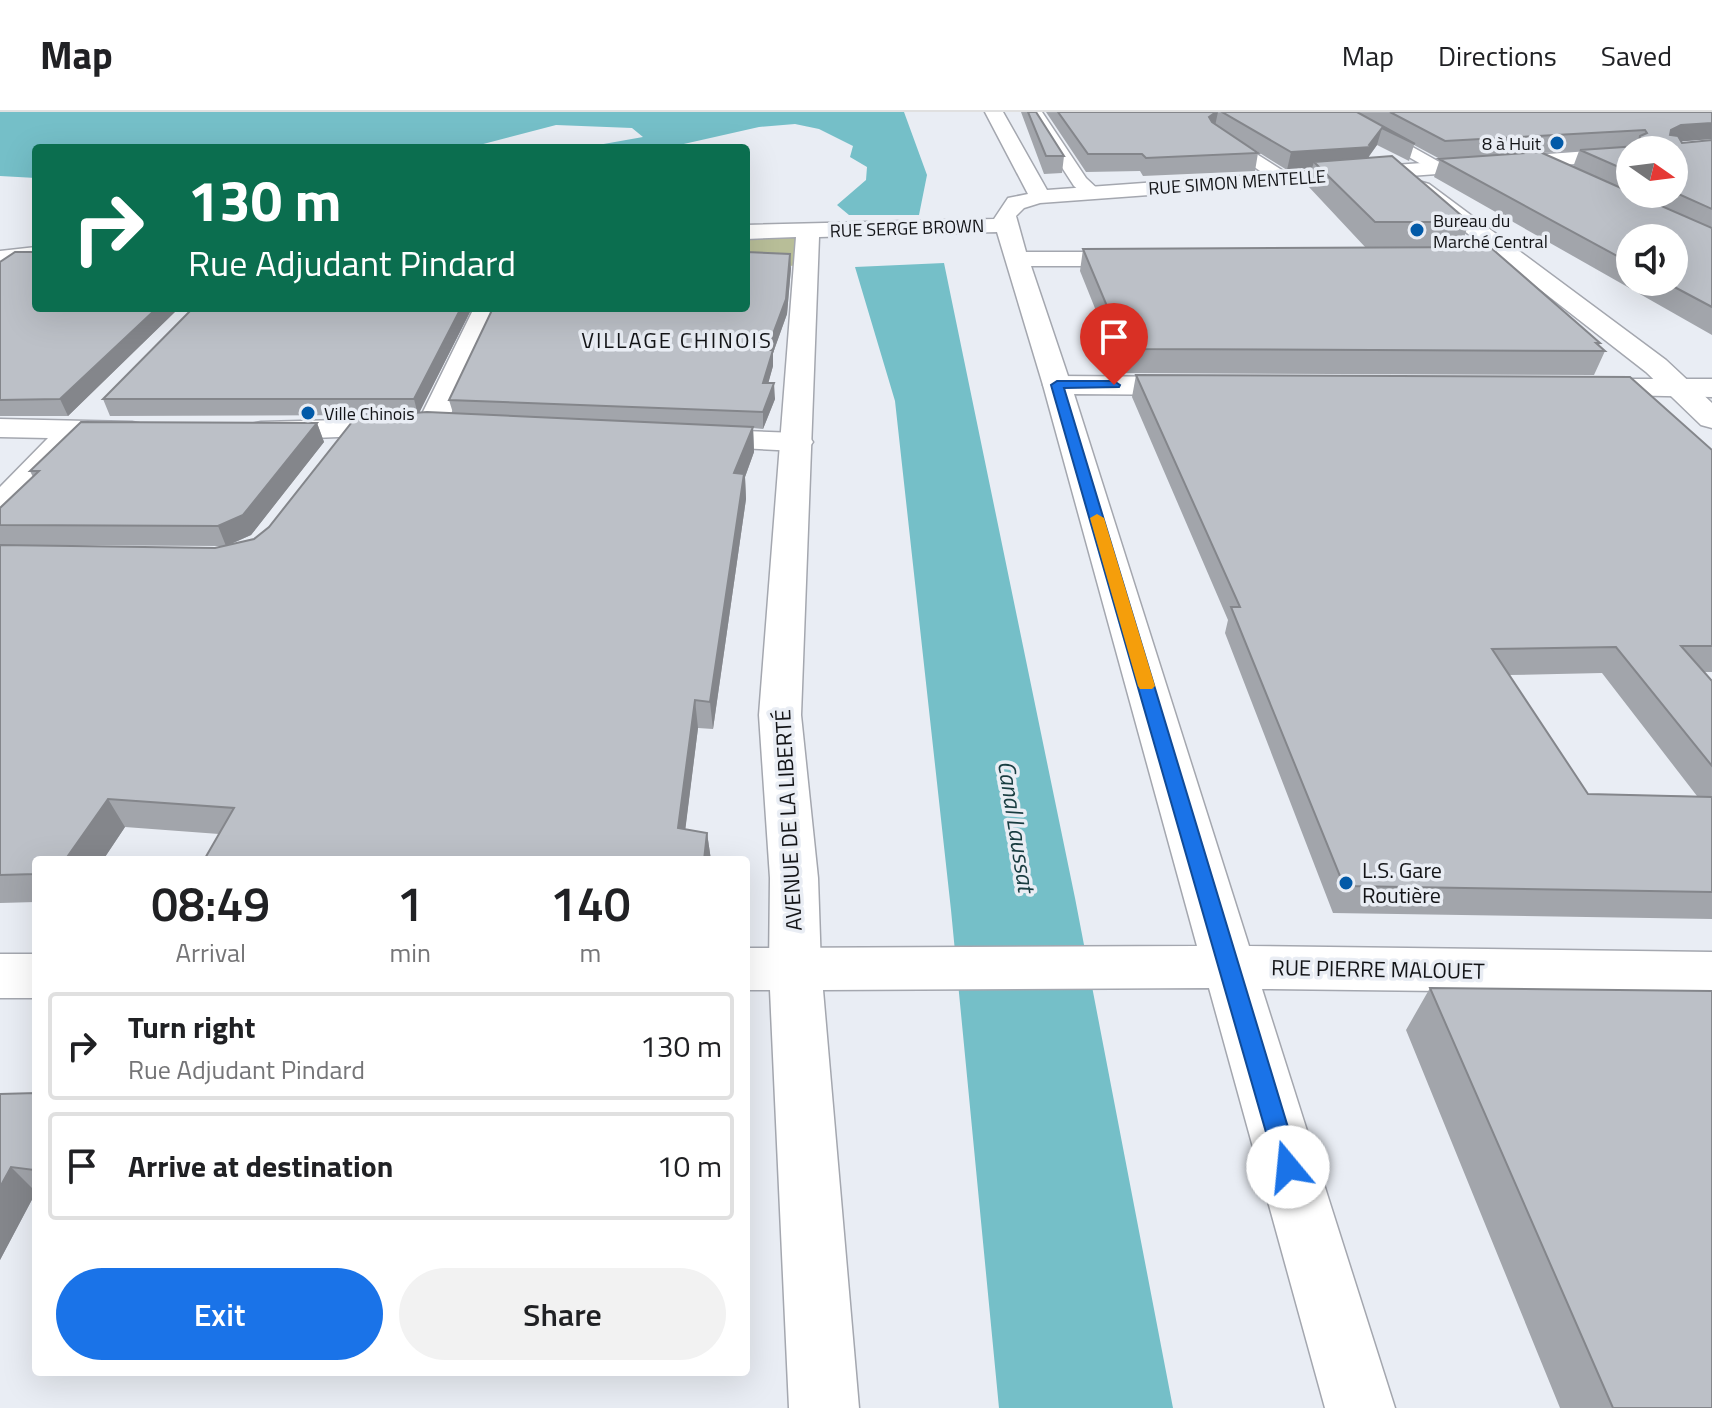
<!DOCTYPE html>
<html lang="en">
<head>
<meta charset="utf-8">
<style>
	:root { --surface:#fff; --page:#f2f2f2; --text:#202124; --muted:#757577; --line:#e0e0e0; --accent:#1a73e8 }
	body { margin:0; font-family:"Titillium Web",sans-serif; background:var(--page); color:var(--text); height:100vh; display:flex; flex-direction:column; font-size:30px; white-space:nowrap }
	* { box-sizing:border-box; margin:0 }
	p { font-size:26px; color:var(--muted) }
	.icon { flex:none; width:44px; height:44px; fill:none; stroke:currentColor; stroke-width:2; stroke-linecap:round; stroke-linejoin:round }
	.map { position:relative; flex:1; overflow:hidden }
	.side { position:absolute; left:32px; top:744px; width:718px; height:520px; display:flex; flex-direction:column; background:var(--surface); border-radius:8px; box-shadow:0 8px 32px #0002 }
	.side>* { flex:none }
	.top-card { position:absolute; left:32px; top:32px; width:718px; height:168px; border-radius:8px; box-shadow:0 8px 32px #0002; background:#0b6e4f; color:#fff; overflow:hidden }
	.needle { width:52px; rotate:104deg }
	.buttons { position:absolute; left:1616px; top:24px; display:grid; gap:16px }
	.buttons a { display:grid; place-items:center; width:72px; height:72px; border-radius:50%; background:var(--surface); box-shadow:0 8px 32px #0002; font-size:40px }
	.pin { position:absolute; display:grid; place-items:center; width:68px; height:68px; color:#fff; margin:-82px -34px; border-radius:50% 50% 50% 0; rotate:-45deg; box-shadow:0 0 8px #0007 }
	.pin .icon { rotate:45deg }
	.me { position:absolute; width:88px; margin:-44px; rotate:343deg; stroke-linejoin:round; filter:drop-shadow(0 0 6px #0008) }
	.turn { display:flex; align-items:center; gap:28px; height:168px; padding:0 24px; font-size:36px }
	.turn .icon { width:104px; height:104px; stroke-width:2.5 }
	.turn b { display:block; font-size:56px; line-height:68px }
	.eta { display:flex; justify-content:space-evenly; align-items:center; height:136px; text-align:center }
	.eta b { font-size:48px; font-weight:600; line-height:56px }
	.action { display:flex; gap:16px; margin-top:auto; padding:16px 24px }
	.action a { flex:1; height:92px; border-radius:48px; background:var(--accent); color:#fff; font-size:32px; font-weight:600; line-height:92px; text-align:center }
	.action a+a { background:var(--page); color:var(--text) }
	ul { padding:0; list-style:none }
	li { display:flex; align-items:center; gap:24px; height:108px; margin:0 16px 12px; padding:0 8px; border:4px solid var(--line); border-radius:8px }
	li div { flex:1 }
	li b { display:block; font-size:30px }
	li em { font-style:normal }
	header { display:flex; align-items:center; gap:48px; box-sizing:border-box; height:112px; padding:0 40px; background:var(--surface); border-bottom:2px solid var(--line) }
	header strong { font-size:38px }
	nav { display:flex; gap:44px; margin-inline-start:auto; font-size:28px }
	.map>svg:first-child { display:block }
	.green { fill:#b8be98 }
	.water { fill:#75bfc8 }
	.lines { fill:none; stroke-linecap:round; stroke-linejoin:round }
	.service-casing { stroke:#a4a7af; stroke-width:3 }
	.pedestrian-casing { stroke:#a4a7af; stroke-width:3 }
	.minor-casing { stroke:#a4a7af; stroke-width:3 }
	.tertiary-casing { stroke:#a4a7af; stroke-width:3 }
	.service { fill:#fff; fill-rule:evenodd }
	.pedestrian { fill:#fff; fill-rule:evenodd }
	.minor { fill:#fff; fill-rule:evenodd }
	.tertiary { fill:#fff; fill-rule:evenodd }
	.wall { fill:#a2a5ab; fill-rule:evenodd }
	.shaded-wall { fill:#84868b }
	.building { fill:#bcc0c7; stroke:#84868b; stroke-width:2 }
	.route { fill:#1a73e8; stroke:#114b97; stroke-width:2 }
	.slow { fill:#f59e0b }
	.poi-dot { fill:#025aa8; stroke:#e9edf4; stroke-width:3 }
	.labels { text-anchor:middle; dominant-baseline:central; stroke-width:7; stroke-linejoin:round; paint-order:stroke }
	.far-poi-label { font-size:18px; fill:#131417; stroke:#e9edf4; text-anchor:start }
	.far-street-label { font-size:18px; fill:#131417; stroke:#e9edf4 }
	.far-quarter-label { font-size:22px; letter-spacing:2px; fill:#131417; stroke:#e9edf4 }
	.street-label { font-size:22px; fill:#131417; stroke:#e9edf4 }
	.poi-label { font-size:22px; fill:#131417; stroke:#e9edf4; text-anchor:start }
	.water-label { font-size:24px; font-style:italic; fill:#183c40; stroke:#e9edf4 }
</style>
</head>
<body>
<header>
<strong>Map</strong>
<nav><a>Map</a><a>Directions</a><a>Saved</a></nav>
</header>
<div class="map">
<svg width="1712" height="1296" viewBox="0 0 1712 1296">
	<rect width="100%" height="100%" fill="#e9edf4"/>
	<!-- green -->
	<path class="green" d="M801,123L797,154L746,152V124Z"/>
	<!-- water -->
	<path class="water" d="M0,0H904L927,63L919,103H849L837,93L866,68L867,55L850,45L853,34L819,17L795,12L759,15L666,36H581L643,25L632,16L556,13L468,36H36V66L0,64Z
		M944,151L1075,786L1173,1296H999L951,798L895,289L855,155Z"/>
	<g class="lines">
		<defs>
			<path id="service" d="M1030,0H1042L1086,66L1102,81L1099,85H1087L1074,74L1028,3Z
				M1330,0H1350L1450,56L1447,60H1435Z
				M1217,17L1288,62V70H1276L1211,25L1209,22Z"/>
			<path id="pedestrian" d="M695,317L797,321L808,323L813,330L808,337L797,339L684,333L679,326L684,319Z"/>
			<path id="minor" d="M985,0H1003L1047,78L1630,36L1637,38H1630V48L1040,91L1024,96L1016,104L1026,140H1142L1154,147L1142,154H1031L1071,273L1067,279H1047L1043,273L997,120L819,125L801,603L818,766L821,856L814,871L795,877L776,871L769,856L770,766L759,603L796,125L746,127V113L994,107L1008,86L1028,82Z
				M1422,70L1429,72L1666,248L1712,291V316L1701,313L1646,260L1510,154L1435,152L1431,147L1435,142L1491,140L1415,80L1412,76L1415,72Z
				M36,135V149L0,153V139Z
				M474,196H500L442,321L261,328L250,326L246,319L250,312L261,310L420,306Z
				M0,307L132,310L143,312L147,319L143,326L82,327L12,401L0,404V375L48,326L0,325Z"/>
			<path id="tertiary" d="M1057,264L1194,265L1204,268L1208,274L1204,280L1194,283L1074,282L1249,834L1712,840V882L1262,877L1395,1296H1325L1209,876L823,878L859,1296H789L770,878H746V836L1197,834L1043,273L1047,267Z
				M1582,267H1712V285L1572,282L1568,276L1572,270Z
				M0,842H36V886H0Z"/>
		</defs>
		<!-- service casing -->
		<use href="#service" class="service-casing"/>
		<!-- pedestrian casing -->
		<use href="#pedestrian" class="pedestrian-casing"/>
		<!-- minor casing -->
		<use href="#minor" class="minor-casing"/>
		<!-- tertiary casing -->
		<use href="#tertiary" class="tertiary-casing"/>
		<!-- service -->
		<use href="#service" class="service"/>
		<!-- pedestrian -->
		<use href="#pedestrian" class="pedestrian"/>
		<!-- minor -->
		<use href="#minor" class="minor"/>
		<!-- tertiary -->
		<use href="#tertiary" class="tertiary"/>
	</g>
	<!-- wall -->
	<path class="wall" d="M1021,0H1036L1064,44L1062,61L1044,62Z
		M1046,0H1712V27L1681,29L1682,31L1712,28V223L1434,65L1440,47L1414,33L1409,49L1377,33L1368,46L1469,110L1461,135L1600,231L1599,233L1605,239L1594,263L1121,261L1080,159L1083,137L1366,136L1308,74L1312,56L1287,58L1247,33L1258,41L1255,59L1143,64L1140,59L1086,60ZM1630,38H1674V82H1630ZM1579,39L1573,55L1541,41ZM1630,126L1674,170H1630Z
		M0,150L36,196H179L68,304H0Z
		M791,156L787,202L773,241V254L768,271L775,287L763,317L753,316L754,340L745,365L746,387L713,617L698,616L685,718L707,721L711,748H204L219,722L125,715L103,748H36V790L0,791V413L33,365L30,359L317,311L324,330L251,423L231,432L254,427L269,415L386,303L110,304L103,287L193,196H472L419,301H453L449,288ZM42,433L222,434L215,436Z
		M1136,263L1712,338V560H1704L1712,569V807L1333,801L1225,521L1228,508L1132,285ZM1602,561L1697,684L1588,682L1509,563Z
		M1430,876L1712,1296H1560L1406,918Z
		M36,981V1080L0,1148V982Z"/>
	<!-- shaded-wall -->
	<path class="shaded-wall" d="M1216,0H1218L1215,14L1206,21L1209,5Z
		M1712,11V27L1674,30L1664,35L1671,18L1681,13Z
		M1382,16L1377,33L1369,44L1367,52L1314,50L1312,56L1287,58L1291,40L1369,33Z
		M790,142L791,156L787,202L773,241V254L764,287L763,271L767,238Z
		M157,196H179L68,304L60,287Z
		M461,196H472L418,303L414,287Z
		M774,271L775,287L763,317V300Z
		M317,311L324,330L251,423L226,434L218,414Z
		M753,315L754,340L745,365L746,387L713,617L710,590L734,361Z
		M695,588L698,616L682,744L678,716Z
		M108,687L125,715L103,748H65Z
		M707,721L711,748H704Z
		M11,1055L36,1080L0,1148V1075Z"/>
	<!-- building -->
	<path class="building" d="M1028,0H1036L1064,44H1046Z
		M1058,0H1216L1209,5L1212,10L1258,41L1146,46L1142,42H1088Z
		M1222,0H1357L1415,32L1382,16L1369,33L1372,35L1291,40Z
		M1390,0H1712V11L1681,13L1671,18L1670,23L1678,24L1682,31L1712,28V97L1674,80V38H1630V60L1580,38L1638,34L1640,24L1647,21L1645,18L1445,29Z
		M1540,40L1630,80V82H1634L1712,116V195L1665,170H1674V126H1630V151L1439,47Z
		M1392,44L1469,110H1375L1314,50Z
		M1490,135L1600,231H1596L1605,239L1125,237L1083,137Z
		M15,140H36V196H157L60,287L0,288V150Z
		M746,140L790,142L786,187L767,238H773L763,271H774L763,300L449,288L493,196H746Z
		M193,196H461L414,287H103Z
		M1136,263L1630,265L1712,338V534H1681L1712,569V654L1616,535L1492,537L1588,682L1712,685V780L1344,774L1231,495H1240Z
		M427,300L753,315L734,361L744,362L710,590L695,588L678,716L707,721L704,748H204L234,696L108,687L65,748H36V762L0,763V433L215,436L254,427L269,415L356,305Z
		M81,310L317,311L243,403L218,414L0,413V396L39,359H30Z
		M1430,876L1712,879V1296H1613Z
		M36,981V1054L34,1058L11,1055L0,1075V982Z"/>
	<!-- route -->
	<path class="route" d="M1114,269L1120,273L1119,275L1064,276L1300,1055L1297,1063L1288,1066L1279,1063L1276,1055L1051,273L1057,269Z"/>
	<!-- slow -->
	<path class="slow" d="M1097,402L1104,406L1155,574L1152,577H1140L1138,574L1090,406Z"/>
	<!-- markers -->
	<g class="poi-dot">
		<circle cx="1557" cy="31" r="8"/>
		<circle cx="1417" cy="118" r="8"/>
		<circle cx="308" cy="301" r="8"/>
		<circle cx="1346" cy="771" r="8"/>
	</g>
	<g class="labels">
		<!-- far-poi labels -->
		<g class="far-poi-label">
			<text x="1541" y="31" text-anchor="end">8 à Huit</text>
			<text x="1433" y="108">Bureau du<tspan x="1433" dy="21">Marché Central</tspan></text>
			<text x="324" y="301">Ville Chinois</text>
		</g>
		<!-- far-street labels -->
		<g class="far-street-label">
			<text transform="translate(1237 70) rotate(-4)">RUE SIMON MENTELLE</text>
			<text transform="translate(907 116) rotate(-2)">RUE SERGE BROWN</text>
		</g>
		<!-- far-quarter labels -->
		<g class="far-quarter-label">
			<text x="677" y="228">VILLAGE CHINOIS</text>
		</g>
		<!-- street labels -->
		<g class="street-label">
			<text transform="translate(788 708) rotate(-93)">AVENUE DE LA LIBERTÉ</text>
			<text transform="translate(1378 857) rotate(1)">RUE PIERRE MALOUET</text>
		</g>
		<!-- poi labels -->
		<g class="poi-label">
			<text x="1362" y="758">L.S. Gare<tspan x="1362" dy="25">Routière</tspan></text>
		</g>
		<!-- water labels -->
		<g class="water-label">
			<text transform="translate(1017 714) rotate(81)">Canal Laussat</text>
		</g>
	</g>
</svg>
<div class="buttons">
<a><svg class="needle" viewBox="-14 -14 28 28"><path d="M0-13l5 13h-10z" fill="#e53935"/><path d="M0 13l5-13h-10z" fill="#757577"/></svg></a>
<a><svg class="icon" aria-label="sound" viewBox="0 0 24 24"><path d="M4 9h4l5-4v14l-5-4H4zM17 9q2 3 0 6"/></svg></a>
</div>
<div class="pin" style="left:1114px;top:273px;background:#d93025"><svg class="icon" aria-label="arrive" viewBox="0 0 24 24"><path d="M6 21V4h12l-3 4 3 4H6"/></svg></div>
<svg class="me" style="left:1288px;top:1055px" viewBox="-20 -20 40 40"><circle r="19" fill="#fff"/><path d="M0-13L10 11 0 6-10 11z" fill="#1a73e8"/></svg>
<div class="top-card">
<div class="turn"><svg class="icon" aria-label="right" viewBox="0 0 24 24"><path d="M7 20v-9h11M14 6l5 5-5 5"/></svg><div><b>130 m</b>Rue Adjudant Pindard</div></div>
</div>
<section class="side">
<div class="eta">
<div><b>08:49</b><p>Arrival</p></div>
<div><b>1</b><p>min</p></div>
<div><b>140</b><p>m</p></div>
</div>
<ul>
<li><svg class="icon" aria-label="right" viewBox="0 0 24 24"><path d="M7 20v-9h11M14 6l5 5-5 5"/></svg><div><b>Turn right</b><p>Rue Adjudant Pindard</p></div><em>130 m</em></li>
<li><svg class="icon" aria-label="arrive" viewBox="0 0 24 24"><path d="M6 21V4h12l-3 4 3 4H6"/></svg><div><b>Arrive at destination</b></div><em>10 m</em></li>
</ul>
<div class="action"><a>Exit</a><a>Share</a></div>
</section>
</div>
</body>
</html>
